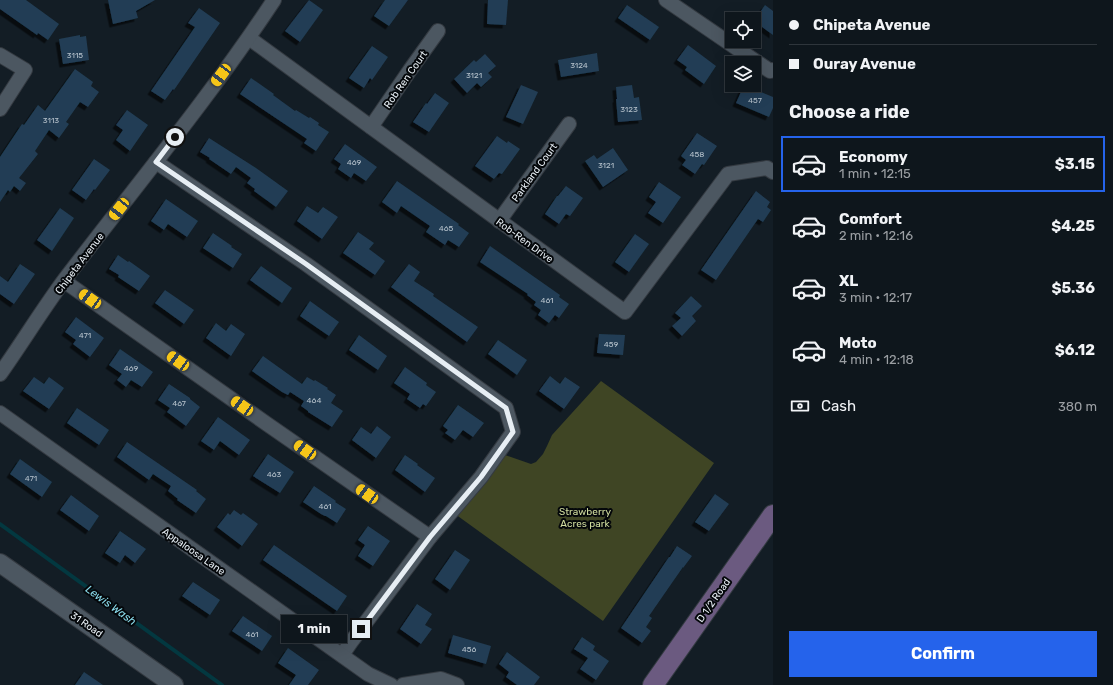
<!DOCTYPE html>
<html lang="en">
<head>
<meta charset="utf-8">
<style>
  body { margin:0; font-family:Rubik,sans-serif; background:#1c2329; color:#f1f3f6; height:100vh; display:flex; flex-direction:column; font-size:15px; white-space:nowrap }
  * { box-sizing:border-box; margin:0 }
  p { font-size:13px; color:#9b9fa3 }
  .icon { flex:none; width:22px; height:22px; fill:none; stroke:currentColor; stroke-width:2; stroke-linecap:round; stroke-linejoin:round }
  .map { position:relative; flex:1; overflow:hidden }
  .sheet { display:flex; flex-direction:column; background:#0e161c; width:340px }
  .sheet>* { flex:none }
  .guide { display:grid; align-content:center; height:88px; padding:0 16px; background:#0e161c }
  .buttons { position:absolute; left:725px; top:12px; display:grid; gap:8px }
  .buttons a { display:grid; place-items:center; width:36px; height:36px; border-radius:0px; background:#0e161c; box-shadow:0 4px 16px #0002,0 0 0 1px #2e353b; font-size:20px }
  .end { position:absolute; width:18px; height:18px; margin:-9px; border:5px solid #e7eef4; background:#111; box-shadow:0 0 0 2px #111 }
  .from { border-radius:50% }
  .bubble { position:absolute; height:28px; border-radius:0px; background:#0e161c; box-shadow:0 4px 16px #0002,0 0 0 1px #2e353b; font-size:13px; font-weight:700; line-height:28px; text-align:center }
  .car { position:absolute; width:12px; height:24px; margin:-12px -6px; border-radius:5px; box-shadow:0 0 3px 1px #0007; background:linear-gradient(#f5c518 24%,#345 0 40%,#f5c518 0 76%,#345 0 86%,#f5c518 0) }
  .guide b { display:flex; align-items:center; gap:14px; height:38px; font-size:15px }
  .guide b+b { border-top:1px solid #2e353b }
  .guide i { width:10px; height:10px; background:#f1f3f6 }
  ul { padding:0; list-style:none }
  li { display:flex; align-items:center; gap:12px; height:56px; margin:0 8px 6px; padding:0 8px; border:2px solid transparent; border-radius:0px }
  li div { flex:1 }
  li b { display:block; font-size:15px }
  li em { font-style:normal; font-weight:700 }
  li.current { border-color:#2563eb }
  li>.icon { width:36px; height:36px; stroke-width:1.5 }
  h2 { padding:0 16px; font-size:18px; line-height:48px }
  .pay { display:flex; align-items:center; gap:10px; height:44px; padding:0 16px; font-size:15px }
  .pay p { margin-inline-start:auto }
  .action { display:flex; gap:8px; margin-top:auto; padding:8px 16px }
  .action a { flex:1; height:46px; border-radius:0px; background:#2563eb; color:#fff; font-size:16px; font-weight:700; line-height:46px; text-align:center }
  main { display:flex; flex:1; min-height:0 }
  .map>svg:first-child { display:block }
  .green { fill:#3f4524 }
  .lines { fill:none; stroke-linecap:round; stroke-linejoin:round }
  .stream { stroke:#033840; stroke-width:4 }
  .building { fill:#213d54; filter:url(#shadow) }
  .minor-casing { stroke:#343a41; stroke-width:16 }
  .tertiary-casing { stroke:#343a41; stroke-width:20 }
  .secondary-casing { stroke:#343a41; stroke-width:22 }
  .minor { stroke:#4c5761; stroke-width:14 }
  .tertiary { stroke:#4c5761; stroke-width:18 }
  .secondary { stroke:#6b5a80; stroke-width:20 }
  .route { stroke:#e7eef4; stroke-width:5 }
  .labels { text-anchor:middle; stroke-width:4; stroke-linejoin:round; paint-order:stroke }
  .number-label { font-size:8px; fill:#b6c2cc }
  .street-label { font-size:10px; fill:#e7eef4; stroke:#04070a }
  .park-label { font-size:10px; fill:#d1dd9f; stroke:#04070a }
  .water-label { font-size:11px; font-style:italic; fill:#8cdeee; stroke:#04070a }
</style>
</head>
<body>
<main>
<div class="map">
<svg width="773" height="685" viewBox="0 0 773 685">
  <defs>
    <filter id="shadow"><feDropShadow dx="-3.5" dy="3.5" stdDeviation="0" flood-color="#0009"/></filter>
  </defs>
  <rect width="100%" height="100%" fill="#131d25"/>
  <polygon class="green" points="601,381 714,463 603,621 455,514 505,455 531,464 536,462 543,454 547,446 552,435"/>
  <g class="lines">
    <polyline class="stream" points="0,524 222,685"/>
  </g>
  <g class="building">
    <polygon points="0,0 26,0 59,24 48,40 38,33 37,35 0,9"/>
    <polygon points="108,0 155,0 136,11 138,18 113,24"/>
    <polygon points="309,0 323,10 300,42 285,31"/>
    <polygon points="385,0 408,0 389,26 374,16"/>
    <polygon points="488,0 508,0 506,25 487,24"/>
    <polygon points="627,5 659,27 650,40 618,18"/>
    <polygon points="765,5 773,11 773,35 754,21"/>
    <polygon points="199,8 220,23 174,90 173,89 165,100 151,91 195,27 188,23"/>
    <polygon points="80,35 80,37 86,36 89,60 63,64 59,39"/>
    <polygon points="688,45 716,66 704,84 685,70 687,67 677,60"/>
    <polygon points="372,46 388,57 372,80 370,78 364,88 349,78"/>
    <polygon points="597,53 599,71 561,77 558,60"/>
    <polygon points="485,54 496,66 488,73 492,77 481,87 477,83 467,93 454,79 474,60 476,62"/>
    <polygon points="75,69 93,82 91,86 99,92 88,107 80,102 66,122 69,124 59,138 49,130 35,151 38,154 19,178 26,183 20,191 14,186 10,192 8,190 0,202 0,157 22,124 24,125 38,105 45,111"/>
    <polygon points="251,78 274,94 273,95 295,111 296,110 309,118 310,117 319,123 318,125 329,132 316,151 304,143 307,139 240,94"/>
    <polygon points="521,85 538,92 523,124 506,117"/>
    <polygon points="632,85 634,98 639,97 642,120 618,122 616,99 617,99 616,87"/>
    <polygon points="744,85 773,97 773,108 769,117 736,103"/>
    <polygon points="435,93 449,103 429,132 413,122 426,103 427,104"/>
    <polygon points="127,110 148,125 130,151 116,140 123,130 116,125"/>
    <polygon points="697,133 717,146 704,165 702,164 695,174 682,165 686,160 681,156"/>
    <polygon points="497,136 507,143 508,141 520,149 502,174 499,173 494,179 475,166"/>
    <polygon points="209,138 256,168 288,191 276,207 254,191 255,189 247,183 251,178 236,167 231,174 209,159 210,158 200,152"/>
    <polygon points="345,144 377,167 366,181 354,173 351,178 338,169 341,164 334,159"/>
    <polygon points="613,148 628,170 603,187 585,161 594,155 597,159"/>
    <polygon points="94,159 110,170 95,190 94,189 86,200 72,190"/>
    <polygon points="397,181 459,224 458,225 469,233 459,247 448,240 445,245 426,232 430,226 401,206 397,213 382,202"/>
    <polygon points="659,182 681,197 663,223 648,213 656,202 649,197"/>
    <polygon points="566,186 583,198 570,216 566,214 559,224 545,214 557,196 558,196"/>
    <polygon points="756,191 770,202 767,207 771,210 763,222 758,219 716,280 701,270"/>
    <polygon points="166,199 198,221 187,237 168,224 164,230 151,221"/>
    <polygon points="307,206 318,213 323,207 338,217 322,239 297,221"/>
    <polygon points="60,208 74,218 52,251 37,240"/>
    <polygon points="358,232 374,243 369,249 385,261 375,275 343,253"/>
    <polygon points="213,233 232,246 231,247 242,254 233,268 203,248"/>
    <polygon points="635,234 649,244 629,272 615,262"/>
    <polygon points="490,246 560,295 559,297 569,304 559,318 555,315 549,323 538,315 541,310 534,305 536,302 527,295 528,294 480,262"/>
    <polygon points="118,255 128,262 129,261 150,276 139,291 118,277 119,275 109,269"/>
    <polygon points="20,264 35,274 14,304 0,294 0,276 8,282"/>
    <polygon points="409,264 420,272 414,281 434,294 433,296 478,327 467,342 391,287"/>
    <polygon points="261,266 292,288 282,303 250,280"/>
    <polygon points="165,290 194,310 184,324 155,303"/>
    <polygon points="691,296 702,306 692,316 696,321 682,336 672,326 681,318 675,313"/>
    <polygon points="310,301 339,322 329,336 300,316"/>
    <polygon points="76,317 104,338 90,357 73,344 76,340 65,332"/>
    <polygon points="216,323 226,331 231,324 245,334 231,356 206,338"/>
    <polygon points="599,334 625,335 623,355 597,353"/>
    <polygon points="359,335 387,356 378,370 349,350"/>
    <polygon points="498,340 527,360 517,375 488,354"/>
    <polygon points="120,349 153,372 142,387 131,380 126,387 117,380 122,374 109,365"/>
    <polygon points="263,356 302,384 307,377 314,381 315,380 328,388 327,389 336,395 331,403 343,411 332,427 308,412 308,411 301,406 304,401 290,392 288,395 282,392 252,371"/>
    <polygon points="405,367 427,383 426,385 436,392 426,406 423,404 420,408 407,399 410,394 394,383"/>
    <polygon points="550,376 560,384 565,377 580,387 564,409 539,391"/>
    <polygon points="34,377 44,384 49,377 64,388 49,409 23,391"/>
    <polygon points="169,384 190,398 190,399 200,407 186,426 167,412 170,408 158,400"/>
    <polygon points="458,405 484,423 473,437 463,430 455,440 445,433 448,430 443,426"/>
    <polygon points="77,408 109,430 99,445 67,423"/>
    <polygon points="218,417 250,440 239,455 220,441 214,450 201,441"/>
    <polygon points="377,426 391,437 376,458 352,440 361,427 371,434"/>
    <polygon points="127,442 197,490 196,491 206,499 196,513 177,500 178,499 168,491 171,486 153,474 149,480 117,457"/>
    <polygon points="268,454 294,472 280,493 253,476"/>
    <polygon points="405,455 418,464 417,465 435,478 425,492 395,470"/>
    <polygon points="20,459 52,482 42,497 10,474"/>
    <polygon points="314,486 336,501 335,502 346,509 337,523 326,516 325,516 321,514 303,502"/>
    <polygon points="715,494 729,504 709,531 695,522"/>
    <polygon points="71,495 99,516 89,531 60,510"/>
    <polygon points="234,510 241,515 243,513 258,524 242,546 217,527 228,513 230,515"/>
    <polygon points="368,526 390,541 373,566 358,556 365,545 358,540"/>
    <polygon points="120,531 146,549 135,563 125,555 120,563 105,553"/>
    <polygon points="274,545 347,596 337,611 263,560"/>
    <polygon points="677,546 692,556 683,568 683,567 649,616 652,618 646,627 651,631 642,643 621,628 669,557 670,557"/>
    <polygon points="455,550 470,560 450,590 435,579"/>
    <polygon points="193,582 220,600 210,615 182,596"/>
    <polygon points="417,604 432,614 425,625 432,629 421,644 400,629"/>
    <polygon points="243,616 272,636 262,651 232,631"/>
    <polygon points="453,635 491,646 486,664 448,653"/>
    <polygon points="582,637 595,646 593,650 609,661 596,680 580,669 588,658 574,649"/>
    <polygon points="288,648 319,670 308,685 289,685 296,675 278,663"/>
    <polygon points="507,652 540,677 534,685 517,685 506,677 509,672 499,664"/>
    <polygon points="84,672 103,685 75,685"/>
  </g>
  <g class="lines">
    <g class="minor-casing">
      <g id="minor">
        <polyline points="666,0 770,71 773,70"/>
        <polyline points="249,38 371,127 625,312 728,174 767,168 773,172"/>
        <polyline points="0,55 25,70 0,109"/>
        <polyline points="371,127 410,70 438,31"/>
        <polyline points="156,162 306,264 506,408 513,432 481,477 430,537 351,642 342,655"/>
        <polyline points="499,221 569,124"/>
        <polyline points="64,281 267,424 430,537"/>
        <path d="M0 374C22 343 42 310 65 279 135 187 210 97 274 0"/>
        <polyline points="0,413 368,674 391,685"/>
        <polyline points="403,685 441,679 457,685"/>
      </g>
    </g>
    <g class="tertiary-casing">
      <polyline id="tertiary" points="0,563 174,685"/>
    </g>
    <g class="secondary-casing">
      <polyline id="secondary" points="653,685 773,515"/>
    </g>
    <use href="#minor" class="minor"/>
    <use href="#tertiary" class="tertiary"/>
    <use href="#secondary" class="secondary"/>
  </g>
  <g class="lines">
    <polyline class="route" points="175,137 156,162 306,264 506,408 513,432 481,477 430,537 361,629"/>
  </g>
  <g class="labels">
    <g class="number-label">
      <text x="75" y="58">3115</text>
      <text x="579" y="68">3124</text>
      <text x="474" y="78">3121</text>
      <text x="755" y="103">457</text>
      <text x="629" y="112">3123</text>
      <text x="51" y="123">3113</text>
      <text x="697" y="157">458</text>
      <text x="354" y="165">469</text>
      <text x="606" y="168">3121</text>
      <text x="446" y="231">465</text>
      <text x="547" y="303">461</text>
      <text x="85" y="338">471</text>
      <text x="611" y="347">459</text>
      <text x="131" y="371">469</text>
      <text x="314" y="403">464</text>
      <text x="179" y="406">467</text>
      <text x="274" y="477">463</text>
      <text x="31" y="481">471</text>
      <text x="325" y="509">461</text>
      <text x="252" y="637">461</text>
      <text x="469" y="652">456</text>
    </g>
    <g class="street-label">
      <text transform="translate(405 79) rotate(-55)" y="4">Rob Ren Court</text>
      <text transform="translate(534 172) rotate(-54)" y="4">Parkland Court</text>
      <text transform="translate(525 240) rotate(36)" y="4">Rob-Ren Drive</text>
      <text transform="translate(79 263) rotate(-53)" y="4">Chipeta Avenue</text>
      <text transform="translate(194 551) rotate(35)" y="4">Appaloosa Lane</text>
      <text transform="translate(713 600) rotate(-55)" y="4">D 1/2 Road</text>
      <text transform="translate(87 624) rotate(35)" y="4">31 Road</text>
    </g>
    <g class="park-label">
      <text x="585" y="515">Strawberry<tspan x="585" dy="12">Acres park</tspan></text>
    </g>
    <g class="water-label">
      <text transform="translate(111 605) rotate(36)" y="4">Lewis Wash</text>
    </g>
  </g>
</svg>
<div class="buttons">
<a><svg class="icon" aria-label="locate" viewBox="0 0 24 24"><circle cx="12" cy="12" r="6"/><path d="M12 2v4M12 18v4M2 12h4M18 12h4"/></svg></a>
<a><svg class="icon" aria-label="layers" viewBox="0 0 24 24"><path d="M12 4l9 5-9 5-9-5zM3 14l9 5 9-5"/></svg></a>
</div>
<i class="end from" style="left:175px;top:137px"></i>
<i class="end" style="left:361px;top:629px"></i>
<div class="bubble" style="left:281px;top:615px;width:66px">1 min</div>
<i class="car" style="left:221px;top:75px;rotate:217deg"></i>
<i class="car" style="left:119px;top:209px;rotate:218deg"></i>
<i class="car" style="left:90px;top:299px;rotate:305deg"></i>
<i class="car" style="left:178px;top:361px;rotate:305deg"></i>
<i class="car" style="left:242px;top:406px;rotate:305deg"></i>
<i class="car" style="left:305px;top:450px;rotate:305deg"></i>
<i class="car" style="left:367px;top:494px;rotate:305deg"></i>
</div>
<section class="sheet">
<div class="guide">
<b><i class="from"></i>Chipeta Avenue</b>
<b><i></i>Ouray Avenue</b>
</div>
<h2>Choose a ride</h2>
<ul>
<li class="current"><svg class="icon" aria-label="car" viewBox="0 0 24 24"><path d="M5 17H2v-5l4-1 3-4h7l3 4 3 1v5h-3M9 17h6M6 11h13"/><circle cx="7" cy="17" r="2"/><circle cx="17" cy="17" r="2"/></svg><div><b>Economy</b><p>1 min · 12:15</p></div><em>$3.15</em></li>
<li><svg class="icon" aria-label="car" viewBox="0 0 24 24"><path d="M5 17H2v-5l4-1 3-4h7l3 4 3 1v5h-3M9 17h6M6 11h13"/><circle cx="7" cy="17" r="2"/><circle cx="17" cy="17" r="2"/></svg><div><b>Comfort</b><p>2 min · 12:16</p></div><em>$4.25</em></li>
<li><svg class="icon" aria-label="car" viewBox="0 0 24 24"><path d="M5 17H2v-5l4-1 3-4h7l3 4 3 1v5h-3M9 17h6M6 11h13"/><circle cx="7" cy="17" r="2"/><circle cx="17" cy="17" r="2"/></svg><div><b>XL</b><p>3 min · 12:17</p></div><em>$5.36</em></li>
<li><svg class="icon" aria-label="car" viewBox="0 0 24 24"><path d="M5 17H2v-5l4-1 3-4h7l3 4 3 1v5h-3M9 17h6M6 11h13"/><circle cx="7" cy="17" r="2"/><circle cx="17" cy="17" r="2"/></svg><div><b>Moto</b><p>4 min · 12:18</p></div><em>$6.12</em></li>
</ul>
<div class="pay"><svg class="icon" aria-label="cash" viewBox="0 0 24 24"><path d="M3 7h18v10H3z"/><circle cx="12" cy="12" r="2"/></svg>Cash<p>380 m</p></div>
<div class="action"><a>Confirm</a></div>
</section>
</main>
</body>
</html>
